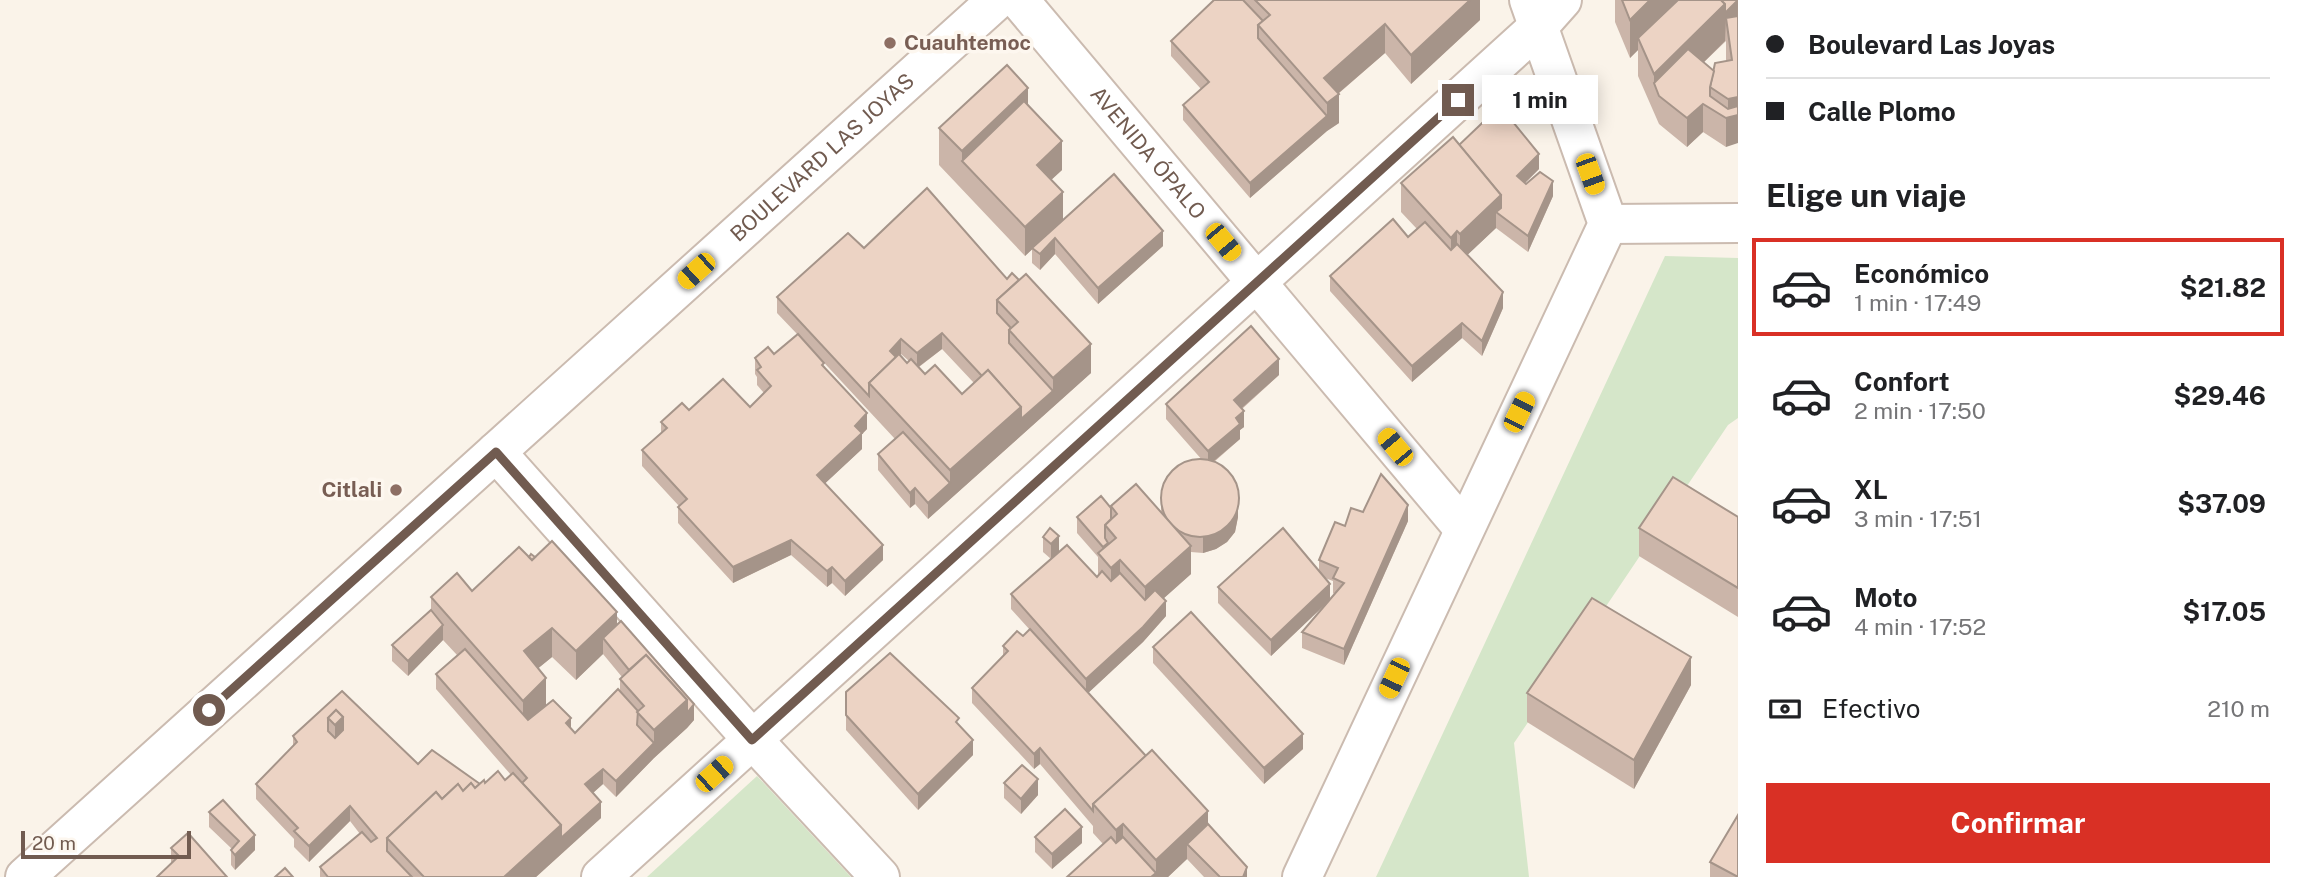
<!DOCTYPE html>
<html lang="es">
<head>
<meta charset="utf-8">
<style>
  body { margin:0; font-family:"Public Sans",sans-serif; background:#f2f2f2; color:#202124; height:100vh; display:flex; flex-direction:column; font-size:26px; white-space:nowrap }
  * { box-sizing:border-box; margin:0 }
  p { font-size:23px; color:#757577 }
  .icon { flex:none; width:38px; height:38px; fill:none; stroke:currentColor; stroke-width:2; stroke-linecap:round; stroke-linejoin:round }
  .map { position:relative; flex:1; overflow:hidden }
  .sheet { display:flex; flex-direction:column; background:#fff; width:560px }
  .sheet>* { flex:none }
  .banner { display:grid; align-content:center; height:154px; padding:0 28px; background:#fff }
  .scale { position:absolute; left:21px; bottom:18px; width:170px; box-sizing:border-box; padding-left:7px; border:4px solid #715b50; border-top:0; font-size:19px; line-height:24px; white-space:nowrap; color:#715b50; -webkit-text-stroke:5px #fdf7ef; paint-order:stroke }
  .end { position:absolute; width:32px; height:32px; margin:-16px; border:9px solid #715b50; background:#fff; box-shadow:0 0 0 4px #fff }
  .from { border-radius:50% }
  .bubble { position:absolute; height:49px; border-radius:0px; background:#fff; box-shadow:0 4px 18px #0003; font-size:23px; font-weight:700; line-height:49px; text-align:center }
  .car { position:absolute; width:21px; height:42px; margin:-21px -10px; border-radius:9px; box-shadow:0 0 5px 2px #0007; background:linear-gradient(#f5c518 24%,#345 0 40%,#f5c518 0 76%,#345 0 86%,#f5c518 0) }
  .banner b { display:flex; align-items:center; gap:24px; height:66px; font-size:26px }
  .banner b+b { border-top:2px solid #e0e0e0 }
  .banner i { width:18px; height:18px; background:#202124 }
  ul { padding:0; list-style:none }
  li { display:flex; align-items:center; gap:21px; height:98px; margin:0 14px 10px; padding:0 14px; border:4px solid transparent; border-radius:0px }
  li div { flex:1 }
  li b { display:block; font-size:26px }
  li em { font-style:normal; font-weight:700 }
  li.on { border-color:#d93025 }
  li>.icon { width:63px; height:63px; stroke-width:1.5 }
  h2 { padding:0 28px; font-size:32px; line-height:84px }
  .pay { display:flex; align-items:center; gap:18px; height:77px; padding:0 28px; font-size:26px }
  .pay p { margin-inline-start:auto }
  .cta { display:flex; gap:14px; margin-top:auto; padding:14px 28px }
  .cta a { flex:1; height:80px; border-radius:0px; background:#d93025; color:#fff; font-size:28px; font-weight:700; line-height:80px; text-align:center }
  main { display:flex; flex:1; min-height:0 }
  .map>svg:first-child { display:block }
  .green { fill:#d5e6c9 }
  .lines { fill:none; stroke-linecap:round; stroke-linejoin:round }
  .minor-casing { stroke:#cbbbb0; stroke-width:42 }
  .tertiary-casing { stroke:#cbbbb0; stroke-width:42 }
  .minor { stroke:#fff; stroke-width:38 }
  .tertiary { stroke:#fff; stroke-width:38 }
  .wall { fill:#cbb5a9; fill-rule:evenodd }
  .shaded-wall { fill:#a59489 }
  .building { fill:#ecd3c4; stroke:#a59489; stroke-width:2; fill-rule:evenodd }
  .route { stroke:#715b50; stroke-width:9 }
  .education-dot { fill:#8d6e63; stroke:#fdf7ef; stroke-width:2.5 }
  .labels { text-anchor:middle; stroke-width:7; stroke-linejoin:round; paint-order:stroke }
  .education-label { font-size:21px; font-weight:bold; fill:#785e54; stroke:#fdf7ef; text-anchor:start }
  .street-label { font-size:21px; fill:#715b50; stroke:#fdf7ef }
</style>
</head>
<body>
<main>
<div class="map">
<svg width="1738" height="877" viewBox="0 0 1738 877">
  <rect width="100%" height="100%" fill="#faf3e9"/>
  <g class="green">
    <polygon points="1665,256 1738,258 1738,418 1728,425 1514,743 1529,877 1376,877"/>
    <polygon points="757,776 851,877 647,877"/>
  </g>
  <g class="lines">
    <g class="minor-casing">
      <g id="minor">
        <path id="s1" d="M1019 0 1464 529"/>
        <polyline points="1608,224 1738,223"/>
        <polyline points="496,452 752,739 880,877"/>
        <polyline points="601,877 1538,27 1562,0"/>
      </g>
    </g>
    <g class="tertiary-casing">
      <g id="tertiary">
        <path id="s2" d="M25 877 997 0"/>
        <polyline points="1302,877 1608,224 1529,0"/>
      </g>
    </g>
    <use href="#minor" class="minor"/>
    <use href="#tertiary" class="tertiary"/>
  </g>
  <g class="wall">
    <polygon points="1214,0 1480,0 1480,20 1411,84 1385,53 1338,94 1339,123 1327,131 1250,198 1183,120 1183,105 1201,89 1171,56 1171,41"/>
    <path d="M1615 0H1738L1726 147 1703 132 1687 147 1659 124 1638 76V50L1630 58 1615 22ZM1726 41V61L1714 71 1704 62Z"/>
    <polygon points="939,128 1062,170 1051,180 1063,220 1163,246 1098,304 1055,254 1040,270 1032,263 1032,249 1025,256 939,165"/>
    <polygon points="1459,145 1539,169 1525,183 1553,196 1528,252 1496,228 1467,255 1503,308 1482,356 1462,338 1412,382 1330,291 1330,276 1408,237 1417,229 1401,212 1401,183"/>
    <path d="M927 188 1091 373 928 519 915 504 910 508 878 470V454L895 439 816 354 867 429 862 434V449L825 483 883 560 845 596 832 583 827 587 791 555 733 583 678 523V507L679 506 642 466V450L661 433V422L689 410 750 407 764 393 757 385V377L755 374V358L774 354 797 334 777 313V297L864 248ZM942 349 974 383 962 394 925 374 919 367ZM901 354 909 361 907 363 900 355Z"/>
    <polygon points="1279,375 1242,409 1244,427 1240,430 1240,439 1214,462 1238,517 1235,532 1227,542 1216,549 1203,553 1191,552 1191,574 1164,598 1166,616 1143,642 1088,693 1208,824 1247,877 1204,877 1187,859 1168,877 1067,877 1103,844 1093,833 1093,826 1040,764 1034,769 972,703 972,688 1003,656 1003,646 1023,636 1030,630 1011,609 1011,594 1051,559 1043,552 1043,537 1059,552 1097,577 1098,576 1098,557 1077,533 1077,517 1111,508 1111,506 1161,511 1161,497 1203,461 1166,419 1166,404"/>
    <polygon points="1738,517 1738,617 1639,556 1639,528"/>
    <path d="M1408 521 1344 665 1302 648V632L1327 602 1271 656 1218 603V587L1319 571V560L1345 526ZM1325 578 1333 581V593L1334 594 1330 599Z"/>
    <path d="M529 557H535L617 625 694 720 687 728 654 758 616 797 603 784 593 793 601 818 536 877H320V867L360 834 350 821 309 862 294 847V839L256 799V784L293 746V736L342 691 418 764 480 784 505 780 511 775 436 689V674L457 655 443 640 408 676 392 661V645L431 610V597L472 591ZM603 654 622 677 620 679V692L575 733 546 705 538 668 552 657 576 680Z"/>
    <polygon points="1153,647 1303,749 1264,784 1153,663"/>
    <polygon points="1691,685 1634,789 1527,722 1527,693"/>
    <polygon points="846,692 959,725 973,755 918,810 846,730"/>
    <polygon points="1004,783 1038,795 1021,814 1004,798"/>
    <polygon points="209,812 255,850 235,870 231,865 231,850 232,849 209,827"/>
    <polygon points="1035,837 1082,843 1052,869 1035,852"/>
    <polygon points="171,848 227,877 171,864"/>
    <polygon points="1710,862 1738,877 1710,877"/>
  </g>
  <g class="shaded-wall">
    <polygon points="1470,0 1480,0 1480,20 1411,84 1411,55"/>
    <polygon points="1650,0 1687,0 1638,38 1638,50 1630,58 1630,20"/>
    <polygon points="1738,0 1738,28 1726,18 1725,41 1725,13"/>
    <polygon points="1725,4 1725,41 1665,101 1654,83 1654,74"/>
    <polygon points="1385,24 1385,53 1334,97 1339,94 1339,123 1327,131 1250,198 1250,183 1327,116 1327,103 1324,78"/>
    <polygon points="1028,88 1028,125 962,161 962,151"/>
    <polygon points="1738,97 1738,143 1726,147 1726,118 1728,117 1728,99"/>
    <polygon points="1703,104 1703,132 1687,147 1687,118"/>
    <polygon points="1062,141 1062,170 1037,193 1037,165"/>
    <polygon points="1539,154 1539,169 1517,191 1517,176"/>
    <polygon points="1553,181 1553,196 1528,252 1528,236"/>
    <polygon points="1063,192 1063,221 1025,256 1025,227"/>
    <polygon points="1501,195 1501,216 1496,212 1496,228 1460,262 1460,234"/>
    <polygon points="1163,231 1163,246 1098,304 1098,288"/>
    <polygon points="1457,231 1457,260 1451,266 1451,238"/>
    <polygon points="1055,238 1055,254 1040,270 1040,254"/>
    <polygon points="1503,292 1503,308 1482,356 1482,341"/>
    <polygon points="1462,323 1462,338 1412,382 1412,366"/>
    <polygon points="942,333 942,349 917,368 917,353"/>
    <polygon points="901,339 901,354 890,367 890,351"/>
    <polygon points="1091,344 1091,373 928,519 928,503 950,483 950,470 1021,407 1053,391 1053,378"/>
    <polygon points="1279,359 1279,375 1234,415 1234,400"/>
    <polygon points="1244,411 1244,427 1240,430 1240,439 1208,466 1208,451 1236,418"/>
    <polygon points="867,413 867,429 862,434 862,449 817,491 817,475 855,426"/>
    <polygon points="915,488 915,504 910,508 910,493"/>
    <polygon points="1238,502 1238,517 1235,532 1227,542 1216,549 1203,553 1203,537"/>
    <polygon points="1408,505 1408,521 1344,665 1344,649"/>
    <polygon points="1059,536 1059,552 1051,560 1051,544"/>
    <polygon points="791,540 791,555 733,583 733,567"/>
    <polygon points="883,545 883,560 845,596 845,581"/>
    <polygon points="1191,546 1191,574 1145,615 1145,587"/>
    <polygon points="1120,560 1120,588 1111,597 1111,568"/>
    <polygon points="832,567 832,583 827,587 827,571"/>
    <polygon points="1330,584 1330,600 1271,656 1271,640"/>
    <polygon points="1166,601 1166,616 1143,642 1086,695 1086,679"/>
    <polygon points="617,612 617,640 603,638 603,654 576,680 576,651"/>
    <polygon points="443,625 443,640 408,676 408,661"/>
    <polygon points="552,628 552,657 524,680 524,651"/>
    <polygon points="1691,657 1691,685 1634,789 1634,760"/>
    <polygon points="546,678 546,707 523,730 523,701"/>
    <polygon points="687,700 694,704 694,720 687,728 654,758 616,797 616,781 654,743 654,730"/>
    <polygon points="343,717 343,745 335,754 335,725"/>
    <polygon points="571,718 571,734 566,723"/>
    <polygon points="1303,734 1303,749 1264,784 1264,768"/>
    <polygon points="973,740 973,755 918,810 918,794"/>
    <polygon points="1040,748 1040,764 1034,769 1034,754"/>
    <polygon points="603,769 603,784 585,800 585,784"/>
    <polygon points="1038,779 1038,795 1021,814 1021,799"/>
    <polygon points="601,802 601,818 536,877 504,877 561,825"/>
    <polygon points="350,806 350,821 309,862 309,846"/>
    <polygon points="1208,811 1208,840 1187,844 1187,859 1168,877 1151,877 1156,873 1156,860"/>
    <polygon points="1123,824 1123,852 1116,858 1116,830"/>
    <polygon points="1082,827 1082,843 1052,869 1052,854"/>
    <polygon points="255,835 255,850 235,870 235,855"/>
    <polygon points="1247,867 1247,877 1243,877"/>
  </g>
  <g class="building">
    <polygon points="1214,0 1243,0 1263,21 1258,25 1258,38 1327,116 1250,183 1183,105 1209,82 1171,41"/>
    <polygon points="1255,0 1470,0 1411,55 1385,24 1324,78 1339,94 1327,103 1258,25 1270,15"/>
    <polygon points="1622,0 1650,0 1630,20"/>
    <polygon points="1678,0 1721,0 1725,4 1654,74 1638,38"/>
    <polygon points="1721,0 1738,0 1725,13 1725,4"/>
    <polygon points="1738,16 1738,97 1728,99 1710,87 1715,63 1732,60 1726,18"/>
    <polygon points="1688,49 1714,71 1710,87 1710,96 1728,109 1738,106 1738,115 1726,118 1703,104 1687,118 1659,96 1654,83"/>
    <polygon points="1007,65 1028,88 962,151 939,128"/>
    <polygon points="1024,101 1062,141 1037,165 1063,192 1025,227 962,161"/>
    <polygon points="1500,106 1539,154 1517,176 1526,184 1540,172 1553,181 1528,236 1496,212 1501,208 1501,195 1459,145"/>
    <polygon points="1453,137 1501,195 1460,234 1457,231 1451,238 1401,183"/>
    <polygon points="1114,174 1163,231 1098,288 1055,238 1040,254 1032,248"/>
    <polygon points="927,188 1007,279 1012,273 1019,280 997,300 997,313 1011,328 1009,330 1009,343 1053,391 1021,419 1021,407 988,370 982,376 942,333 917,353 901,339 890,351 896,357 869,383 869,396 777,297 848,233 864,248"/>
    <polygon points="1393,219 1408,237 1425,222 1451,250 1457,244 1503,292 1482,341 1462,323 1412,366 1330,276"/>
    <polygon points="1026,274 1091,344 1053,378 1009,330 1018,322 997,300"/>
    <polygon points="1251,326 1279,359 1234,400 1244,411 1236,418 1240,424 1208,451 1166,404"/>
    <polygon points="798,334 824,363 822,365 867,413 855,426 862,433 817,475 883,545 845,581 832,567 827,571 791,540 733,567 678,507 687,499 642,450 667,428 661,422 682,403 689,410 723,379 750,407 771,386 757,370 761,367 755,358 768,347 774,354"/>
    <polygon points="899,354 907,363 911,359 925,374 935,365 962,394 988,370 1021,407 950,470 869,383"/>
    <polygon points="903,432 950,483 928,503 915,488 910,493 878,454"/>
    <circle cx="1200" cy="498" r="39"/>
    <polygon points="1381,474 1408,505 1344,649 1302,632 1344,583 1333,578 1338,568 1319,560 1335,522 1345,526 1351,508 1363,512"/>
    <polygon points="1673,477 1738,517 1738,588 1639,528"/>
    <polygon points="1136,484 1191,546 1145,587 1120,560 1111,568 1098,553 1116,538 1105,525 1117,514 1111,506"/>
    <polygon points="1101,496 1111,508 1111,519 1105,525 1105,538 1108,543 1103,547 1077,517"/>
    <polygon points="1050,528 1059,536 1051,544 1043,537"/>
    <polygon points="1283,528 1330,584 1271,640 1218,587"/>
    <polygon points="552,541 617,612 576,651 552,628 524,651 546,678 523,701 431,597 457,573 472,591 519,547 532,560"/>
    <polygon points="1067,545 1097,577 1102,571 1111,581 1120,573 1145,600 1155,590 1166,601 1143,627 1086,679 1011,594"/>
    <polygon points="531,554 535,557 532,560 529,557"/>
    <polygon points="1592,598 1691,657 1634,760 1527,693"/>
    <polygon points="431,610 443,625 408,661 392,645"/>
    <polygon points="1191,612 1303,734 1264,768 1153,647"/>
    <polygon points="621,621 694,704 687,713 687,700 646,655 629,670 603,638"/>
    <polygon points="1030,629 1146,756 1093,804 1093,811 1040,748 1034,754 972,688 1008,651 1003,646 1017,631 1023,636"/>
    <polygon points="465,649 528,720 553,700 571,718 566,723 575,733 618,689 638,711 637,725 654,743 616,781 603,769 585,784 601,802 561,838 561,825 522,783 527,778 436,674"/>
    <polygon points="890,653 959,718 956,722 973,740 918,794 846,715 846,692"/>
    <polygon points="646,655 687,700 654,730 637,712 644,706 620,679"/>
    <path d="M342 691 418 764 432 750 480 784 475 788 471 783 463 791 458 784 442 799 436 792 387 838V851L412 877H328L320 867 362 832 371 842 377 838 350 806 309 846 294 831 298 828 256 784 297 742 293 736ZM336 710 343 717V730L335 738 328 731V718Z"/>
    <polygon points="336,710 343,717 335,725 328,718"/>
    <polygon points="1152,750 1208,811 1156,860 1123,824 1116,830 1093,804"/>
    <polygon points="1022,765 1038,779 1021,799 1004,783"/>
    <polygon points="498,771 505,780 513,773 561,825 504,877 424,877 387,838 436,792 442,799 458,784 463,791 471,783 475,788 484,780 485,783"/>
    <polygon points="223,800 255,835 235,855 231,850 239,841 209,812"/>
    <polygon points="1065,809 1082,827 1052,854 1035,837"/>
    <polygon points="1738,815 1738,877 1710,862"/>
    <polygon points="1208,824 1247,867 1243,877 1220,877 1187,844"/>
    <polygon points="188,833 227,877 157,877 179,856 171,848"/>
    <polygon points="1111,837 1116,843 1123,837 1156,873 1151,877 1067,877"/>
    <polygon points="285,868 293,877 275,877"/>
  </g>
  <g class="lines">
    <polyline class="route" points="209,710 496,452 752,740 1458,100"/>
  </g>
  <g class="education-dot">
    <circle cx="890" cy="43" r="7"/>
    <circle cx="396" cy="490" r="7"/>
  </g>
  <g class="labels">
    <g class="education-label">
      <text x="904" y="50">Cuauhtemoc</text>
      <text x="382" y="497" text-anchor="end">Citlali</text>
    </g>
    <g class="street-label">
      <text dy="7" stroke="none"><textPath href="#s1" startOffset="200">AVENIDA ÓPALO</textPath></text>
      <text dy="7" stroke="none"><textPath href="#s2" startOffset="1074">BOULEVARD LAS JOYAS</textPath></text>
    </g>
  </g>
</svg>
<div class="scale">20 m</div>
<i class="end from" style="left:209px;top:710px"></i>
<i class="end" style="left:1458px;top:100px"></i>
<div class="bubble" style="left:1482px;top:75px;width:116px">1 min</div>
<i class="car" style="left:1590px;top:174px;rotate:160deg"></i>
<i class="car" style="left:1223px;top:242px;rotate:140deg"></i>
<i class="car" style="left:696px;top:271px;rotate:228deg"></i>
<i class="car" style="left:1519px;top:412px;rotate:26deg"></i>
<i class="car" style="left:1395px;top:447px;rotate:320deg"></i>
<i class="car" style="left:1394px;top:678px;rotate:205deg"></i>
<i class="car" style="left:714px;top:774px;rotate:48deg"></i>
</div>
<section class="sheet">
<div class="banner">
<b><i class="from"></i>Boulevard Las Joyas</b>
<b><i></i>Calle Plomo</b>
</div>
<h2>Elige un viaje</h2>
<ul>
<li class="on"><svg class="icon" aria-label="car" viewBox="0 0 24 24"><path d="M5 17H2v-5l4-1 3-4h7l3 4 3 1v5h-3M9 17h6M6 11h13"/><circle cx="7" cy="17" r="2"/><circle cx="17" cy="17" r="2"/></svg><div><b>Económico</b><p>1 min · 17:49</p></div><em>$21.82</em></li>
<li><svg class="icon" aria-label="car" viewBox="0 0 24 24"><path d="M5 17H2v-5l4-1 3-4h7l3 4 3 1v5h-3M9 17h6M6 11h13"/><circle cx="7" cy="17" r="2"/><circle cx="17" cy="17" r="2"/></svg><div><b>Confort</b><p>2 min · 17:50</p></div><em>$29.46</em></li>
<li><svg class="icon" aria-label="car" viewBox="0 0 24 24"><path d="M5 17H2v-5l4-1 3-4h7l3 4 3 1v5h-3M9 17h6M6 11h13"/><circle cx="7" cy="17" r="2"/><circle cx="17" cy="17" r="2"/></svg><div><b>XL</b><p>3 min · 17:51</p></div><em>$37.09</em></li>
<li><svg class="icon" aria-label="car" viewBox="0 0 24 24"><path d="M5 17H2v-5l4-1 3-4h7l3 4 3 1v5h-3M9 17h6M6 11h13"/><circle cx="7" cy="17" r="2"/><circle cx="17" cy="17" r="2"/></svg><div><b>Moto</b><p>4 min · 17:52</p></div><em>$17.05</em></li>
</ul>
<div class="pay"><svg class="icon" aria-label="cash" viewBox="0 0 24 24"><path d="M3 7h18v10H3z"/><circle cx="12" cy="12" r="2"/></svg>Efectivo<p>210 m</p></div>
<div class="cta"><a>Confirmar</a></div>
</section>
</main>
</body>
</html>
